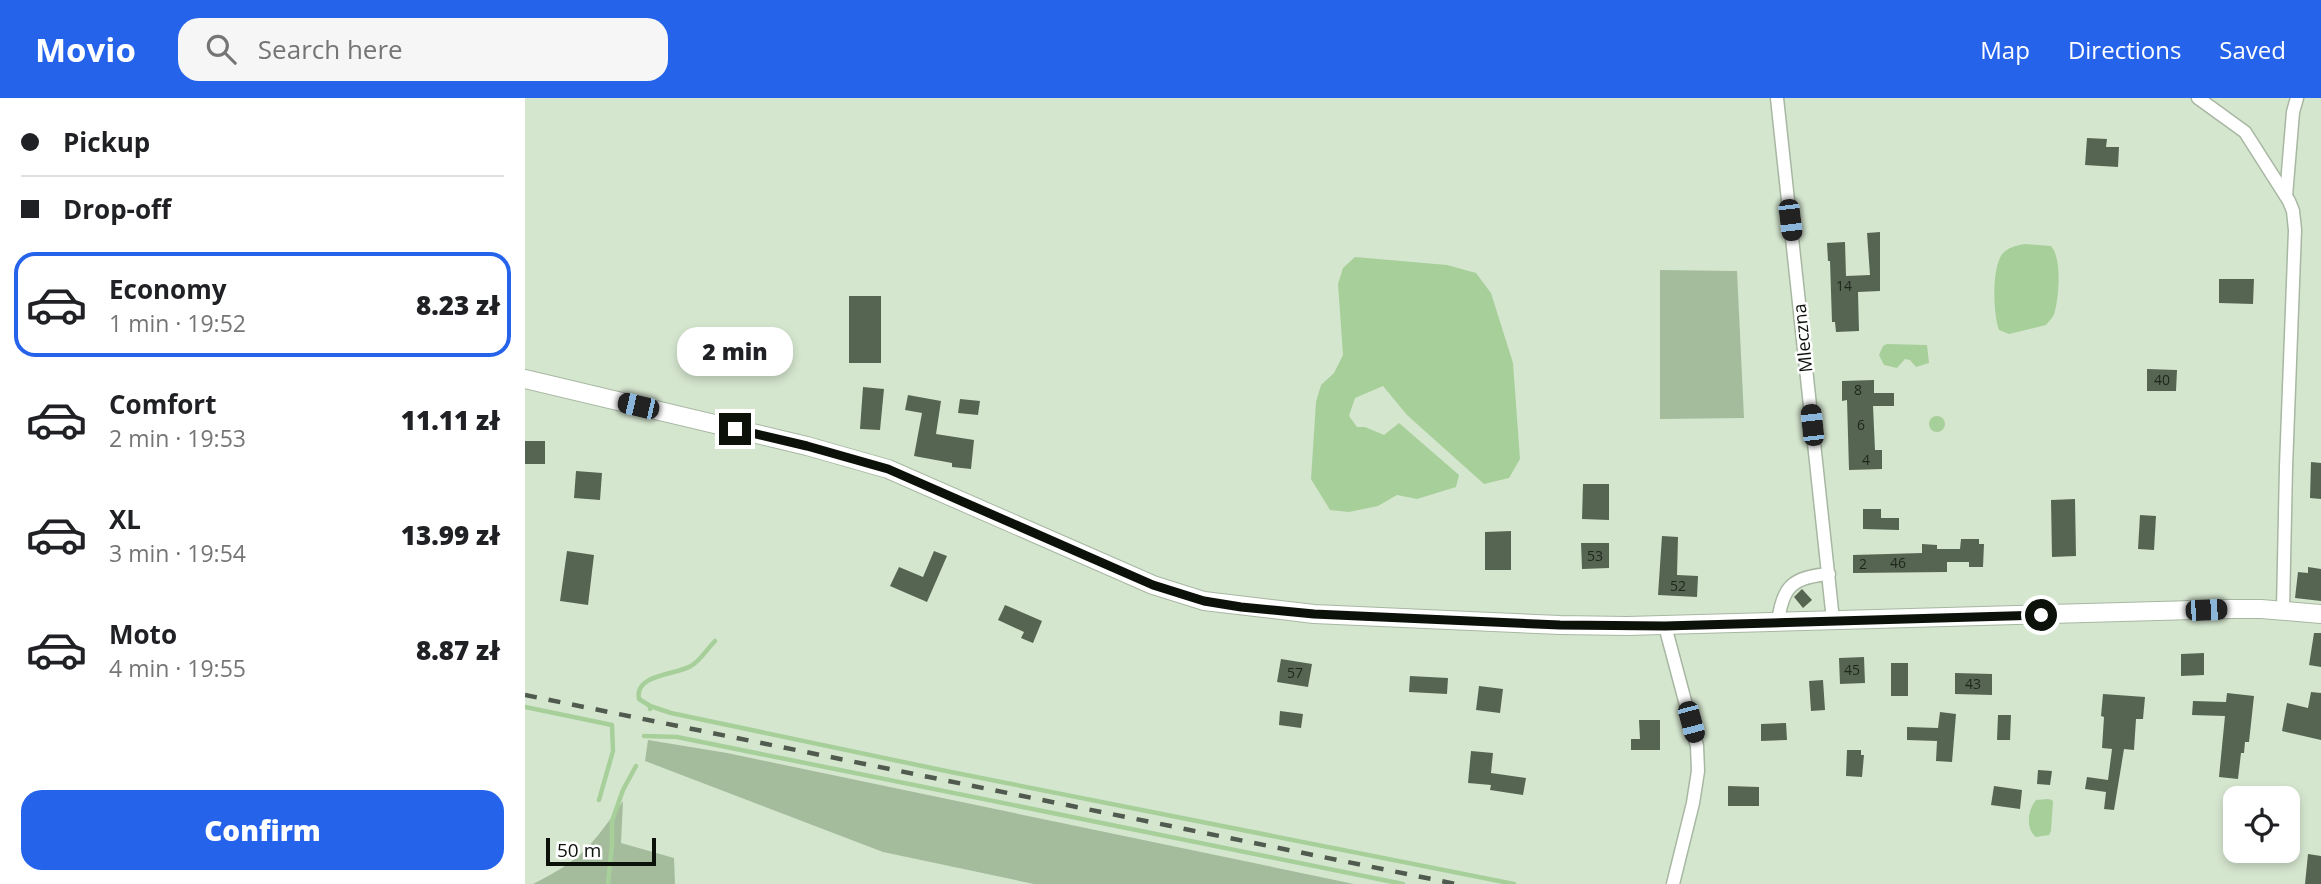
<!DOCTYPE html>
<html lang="en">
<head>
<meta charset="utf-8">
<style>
  body { margin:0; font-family:"Open Sans",sans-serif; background:#f6f6f6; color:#202124; height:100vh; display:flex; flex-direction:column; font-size:26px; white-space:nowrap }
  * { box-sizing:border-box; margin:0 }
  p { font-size:23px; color:#757577 }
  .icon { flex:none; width:38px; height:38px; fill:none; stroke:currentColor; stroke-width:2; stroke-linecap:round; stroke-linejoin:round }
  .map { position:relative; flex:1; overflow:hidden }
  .drawer { display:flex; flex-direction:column; background:#fff; width:525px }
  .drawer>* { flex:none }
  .hud { display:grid; align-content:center; height:154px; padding:0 21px; background:#fff }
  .buttons { position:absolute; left:1698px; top:688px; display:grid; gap:14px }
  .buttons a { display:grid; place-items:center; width:77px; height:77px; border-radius:14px; background:#fff; box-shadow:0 4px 10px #0003; font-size:35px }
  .scale { position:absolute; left:21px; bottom:18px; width:110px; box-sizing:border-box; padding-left:7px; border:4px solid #0c110a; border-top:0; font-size:19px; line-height:24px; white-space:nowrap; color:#0c110a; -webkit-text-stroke:5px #fff; paint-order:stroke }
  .end { position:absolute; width:32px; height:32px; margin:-16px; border:9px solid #0c110a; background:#fff; box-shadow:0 0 0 4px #fff }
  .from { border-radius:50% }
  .bubble { position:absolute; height:49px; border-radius:21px; background:#fff; box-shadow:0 4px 10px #0003; font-size:23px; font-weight:800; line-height:49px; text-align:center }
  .car { position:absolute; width:21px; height:42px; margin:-21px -10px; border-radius:9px; box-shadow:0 0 5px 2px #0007; background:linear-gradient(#222 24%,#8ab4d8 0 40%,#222 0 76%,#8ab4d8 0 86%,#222 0) }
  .hud b { display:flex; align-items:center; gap:24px; height:66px; font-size:26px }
  .hud b+b { border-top:2px solid #e0e0e0 }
  .hud i { width:18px; height:18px; background:#202124 }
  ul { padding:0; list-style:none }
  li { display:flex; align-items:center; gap:21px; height:105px; margin:0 14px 10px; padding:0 7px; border:4px solid transparent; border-radius:21px }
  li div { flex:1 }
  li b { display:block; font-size:26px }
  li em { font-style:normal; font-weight:800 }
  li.current { border-color:#2563eb }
  li>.icon { width:63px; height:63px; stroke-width:1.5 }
  .action { display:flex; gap:14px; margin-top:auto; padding:14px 21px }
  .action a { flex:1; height:80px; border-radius:21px; background:#2563eb; color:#fff; font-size:28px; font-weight:800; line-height:80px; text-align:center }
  header { display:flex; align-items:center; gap:42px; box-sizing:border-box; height:98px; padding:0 35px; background:#2563eb; color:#fff }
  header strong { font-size:33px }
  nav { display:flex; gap:38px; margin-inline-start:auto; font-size:24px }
  .search { width:490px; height:63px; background:#f6f6f6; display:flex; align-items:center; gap:18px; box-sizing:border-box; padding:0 24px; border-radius:21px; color:#757577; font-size:26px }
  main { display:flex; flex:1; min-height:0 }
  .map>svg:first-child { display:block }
  .green { fill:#a4bc9c }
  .water { fill:#a7cf9a }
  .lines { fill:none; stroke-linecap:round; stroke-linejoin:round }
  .stream { stroke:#a7cf9a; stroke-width:4.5 }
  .building { fill:#566552 }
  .minor-casing { stroke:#a7b7a2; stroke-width:15 }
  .secondary-casing { stroke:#a7b7a2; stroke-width:20 }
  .minor { stroke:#fff; stroke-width:12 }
  .secondary { stroke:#fff; stroke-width:18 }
  .rail { stroke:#515a4e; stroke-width:4.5; stroke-dasharray:12 12; stroke-linecap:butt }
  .route { stroke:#0c110a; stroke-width:9 }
  .labels { text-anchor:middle; stroke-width:5; stroke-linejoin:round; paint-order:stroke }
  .number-label { font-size:14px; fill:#1e261c }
  .street-label { font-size:18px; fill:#0c110a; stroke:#fff }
</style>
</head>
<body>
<header>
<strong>Movio</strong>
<div class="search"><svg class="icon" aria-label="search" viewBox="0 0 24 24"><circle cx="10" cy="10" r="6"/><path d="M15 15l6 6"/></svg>Search here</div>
<nav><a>Map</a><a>Directions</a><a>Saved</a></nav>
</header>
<main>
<section class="drawer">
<div class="hud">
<b><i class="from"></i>Pickup</b>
<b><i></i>Drop-off</b>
</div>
<ul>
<li class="current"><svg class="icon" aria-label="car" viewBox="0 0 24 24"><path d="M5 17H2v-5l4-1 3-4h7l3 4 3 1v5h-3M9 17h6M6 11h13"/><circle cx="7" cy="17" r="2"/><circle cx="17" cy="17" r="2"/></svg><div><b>Economy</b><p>1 min · 19:52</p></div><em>8.23 zł</em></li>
<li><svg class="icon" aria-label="car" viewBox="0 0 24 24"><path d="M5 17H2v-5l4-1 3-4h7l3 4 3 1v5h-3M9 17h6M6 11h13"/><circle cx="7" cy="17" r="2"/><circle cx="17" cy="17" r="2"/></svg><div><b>Comfort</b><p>2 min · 19:53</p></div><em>11.11 zł</em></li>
<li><svg class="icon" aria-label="car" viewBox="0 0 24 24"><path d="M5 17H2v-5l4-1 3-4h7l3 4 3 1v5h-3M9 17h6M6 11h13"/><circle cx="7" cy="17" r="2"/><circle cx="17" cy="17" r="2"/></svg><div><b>XL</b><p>3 min · 19:54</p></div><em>13.99 zł</em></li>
<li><svg class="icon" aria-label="car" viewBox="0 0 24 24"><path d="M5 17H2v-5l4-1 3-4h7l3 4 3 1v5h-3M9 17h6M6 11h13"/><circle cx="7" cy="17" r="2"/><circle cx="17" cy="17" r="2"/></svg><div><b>Moto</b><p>4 min · 19:55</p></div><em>8.87 zł</em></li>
</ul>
<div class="action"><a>Confirm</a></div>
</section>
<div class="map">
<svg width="1796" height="786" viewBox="0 0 1796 786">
  <rect width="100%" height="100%" fill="#d5e6cf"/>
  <g class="green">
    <polygon points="1135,172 1212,173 1219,320 1135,321"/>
    <polygon points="123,642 202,655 829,786 509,786 358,754 120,663"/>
    <path d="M98 703 96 745 149 760 150 786H8C57 762 68 746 98 703Z"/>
  </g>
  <g class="water">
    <path d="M1500 146 1526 148C1537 160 1534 197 1530 213 1529 219 1524 223 1521 227L1484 236 1474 232C1468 217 1466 166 1479 154 1485 149 1493 147 1500 146Z"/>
    <polygon points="830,159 922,167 951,175 966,195 988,265 995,361 984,380 959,386 882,317 858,288 830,300 824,318 832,329 840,329 859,337 874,325 934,377 931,389 892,401 872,397 853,408 824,414 805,412 786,381 791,304 796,287 809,275 818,257 813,186 818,170"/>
    <polygon points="1362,246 1402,247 1404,265 1391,269 1385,262 1380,261 1372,270 1359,267 1354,257 1358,248"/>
    <circle cx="1412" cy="326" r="8"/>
    <path d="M1523 701 1527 702 1528 704 1526 733 1524 737 1511 739C1500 731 1503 711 1511 702Z"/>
  </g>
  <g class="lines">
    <g class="stream">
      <polyline points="125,608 146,615 421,673 989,786"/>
      <polyline points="0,609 87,627 88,653 74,702"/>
      <path d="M125 611V608L114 601C109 576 151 577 166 568 175 563 183 550 190 543"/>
      <polyline points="119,638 152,639 878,786"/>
      <polyline points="83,786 87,747 87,723 98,692 111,668"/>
    </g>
  </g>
  <g class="building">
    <polygon points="1562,40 1582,41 1581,49 1594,49 1593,69 1560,67"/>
    <polygon points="1355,134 1355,193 1333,194 1334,233 1311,234 1310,224 1307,224 1305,163 1303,163 1302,145 1320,144 1321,178 1345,177 1342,135"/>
    <polygon points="1694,181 1729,181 1728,206 1694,205"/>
    <rect x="324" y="198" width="32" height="67"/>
    <polygon points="1622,271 1652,272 1651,293 1622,293"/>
    <polygon points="1349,282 1349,295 1369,295 1369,308 1348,308 1350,352 1357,352 1357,371 1324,372 1322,302 1317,303 1317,283"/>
    <polygon points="338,289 359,291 355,332 335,331"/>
    <polygon points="383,297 416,303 411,336 449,342 446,371 427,369 427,365 389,358 397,315 380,312"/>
    <polygon points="435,301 455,303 453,317 433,315"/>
    <rect x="0" y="343" width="20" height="23"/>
    <polygon points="1786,364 1796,365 1796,401 1785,400"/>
    <polygon points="51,373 77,375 75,402 49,400"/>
    <polygon points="1058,386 1084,386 1084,422 1057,421"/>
    <polygon points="1550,401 1551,458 1527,459 1526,402"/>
    <polygon points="1338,411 1356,411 1356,420 1374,420 1374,432 1338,431"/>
    <polygon points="1615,417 1631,418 1629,452 1613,451"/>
    <polygon points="986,433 986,472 960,472 960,434"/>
    <polygon points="1137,438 1153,439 1152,477 1173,478 1172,499 1133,497"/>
    <polygon points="1436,441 1454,441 1454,446 1459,446 1458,469 1444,469 1444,464 1422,464 1422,474 1328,475 1328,457 1397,455 1397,446 1412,447 1412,451 1435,451"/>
    <polygon points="1056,445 1084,445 1084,470 1057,471"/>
    <polygon points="42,453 69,457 63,507 35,503"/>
    <polygon points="409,453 422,458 402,504 365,488 374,469 398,479"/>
    <polygon points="1783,469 1796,471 1796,503 1770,500 1773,474 1783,475"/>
    <polygon points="1277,491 1287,502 1278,510 1269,499"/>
    <polygon points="480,507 517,523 508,545 496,540 499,534 473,522"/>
    <polygon points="1789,535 1796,535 1796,569 1784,567"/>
    <polygon points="1679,555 1679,577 1656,578 1656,556"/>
    <polygon points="1339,559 1340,585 1315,586 1314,560"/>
    <polygon points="756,561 787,566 783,589 752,584"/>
    <rect x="1366" y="565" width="17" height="33"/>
    <polygon points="1430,575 1467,576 1467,597 1430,596"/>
    <polygon points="885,578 923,580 922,596 884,594"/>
    <polygon points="1298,582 1300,612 1286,613 1284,583"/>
    <polygon points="954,588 978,591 975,615 951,612"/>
    <polygon points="1786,594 1796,595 1796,642 1757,633 1762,605 1783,610"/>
    <polygon points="1702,595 1729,598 1724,644 1720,644 1719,655 1716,655 1713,681 1694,679 1700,618 1667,617 1668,603 1701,604"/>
    <polygon points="1578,596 1620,599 1618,621 1611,621 1609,652 1599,651 1589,712 1579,711 1581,694 1560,691 1562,679 1583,682 1587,651 1577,650 1579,619 1576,618"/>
    <polygon points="755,613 778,616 776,630 754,627"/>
    <polygon points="1415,614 1431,616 1427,664 1411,663 1412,643 1382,642 1382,629 1413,630"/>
    <polygon points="1473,617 1486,617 1485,642 1472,642"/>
    <polygon points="1114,622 1135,622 1135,652 1106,652 1106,641 1115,641"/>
    <polygon points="1261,625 1262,642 1236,643 1236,626"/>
    <polygon points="1322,652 1336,652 1336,657 1339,657 1337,679 1321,678"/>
    <polygon points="946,653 968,655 966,675 1001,680 998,697 965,692 966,687 943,685"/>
    <polygon points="1513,672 1527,673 1525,687 1512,686"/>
    <polygon points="1203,688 1234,689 1234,708 1203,708"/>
    <polygon points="1469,688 1497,692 1495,711 1466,707"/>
    <polygon points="1783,756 1796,758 1796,786 1780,786"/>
  </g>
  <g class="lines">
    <g class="minor-casing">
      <g id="minor">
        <polyline points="1252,0 1308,522"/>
        <polyline points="1673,0 1720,34 1764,103 1768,113 1770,132 1761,369 1758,512"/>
        <polyline points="1761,98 1768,14 1772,0"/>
        <path d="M1253 525C1257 488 1268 479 1304 476"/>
        <polyline points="1140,528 1172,648 1173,673 1168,705 1148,786"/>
      </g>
    </g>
    <g class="secondary-casing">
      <polyline id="secondary" points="0,281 282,348 363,371 628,487 679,503 789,516 1035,527 1102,528 1705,511 1736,511 1796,516"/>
    </g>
    <use href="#minor" class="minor"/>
    <use href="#secondary" class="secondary"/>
    <polyline class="rail" points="0,597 931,786"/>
  </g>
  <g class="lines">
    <polyline class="route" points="210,331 282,348 363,371 628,487 679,503 716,509 789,516 1035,527 1140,528 1516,517"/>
  </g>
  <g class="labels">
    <g class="number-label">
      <text x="1319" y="193">14</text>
      <text x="1637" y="287">40</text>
      <text x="1333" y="297">8</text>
      <text x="1336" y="332">6</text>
      <text x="1341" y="367">4</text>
      <text x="1070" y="463">53</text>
      <text x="1373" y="470">46</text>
      <text x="1338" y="471">2</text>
      <text x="1153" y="493">52</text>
      <text x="1327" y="577">45</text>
      <text x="770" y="580">57</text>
      <text x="1448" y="591">43</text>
    </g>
    <g class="street-label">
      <text transform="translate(1278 240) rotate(-96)" y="6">Mleczna</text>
    </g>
  </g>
</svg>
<div class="buttons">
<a><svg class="icon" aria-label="locate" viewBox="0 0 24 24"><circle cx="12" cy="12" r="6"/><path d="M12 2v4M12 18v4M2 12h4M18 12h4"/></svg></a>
</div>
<div class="scale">50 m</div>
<i class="end from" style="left:1516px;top:517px"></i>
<i class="end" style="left:210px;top:331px"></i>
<div class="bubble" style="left:152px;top:229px;width:116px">2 min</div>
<i class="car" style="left:1265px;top:122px;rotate:173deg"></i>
<i class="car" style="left:113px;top:308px;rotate:283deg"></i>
<i class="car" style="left:1287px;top:327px;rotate:354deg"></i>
<i class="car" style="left:1681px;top:512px;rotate:88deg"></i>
<i class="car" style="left:1166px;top:624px;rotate:165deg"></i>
</div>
</main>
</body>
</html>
